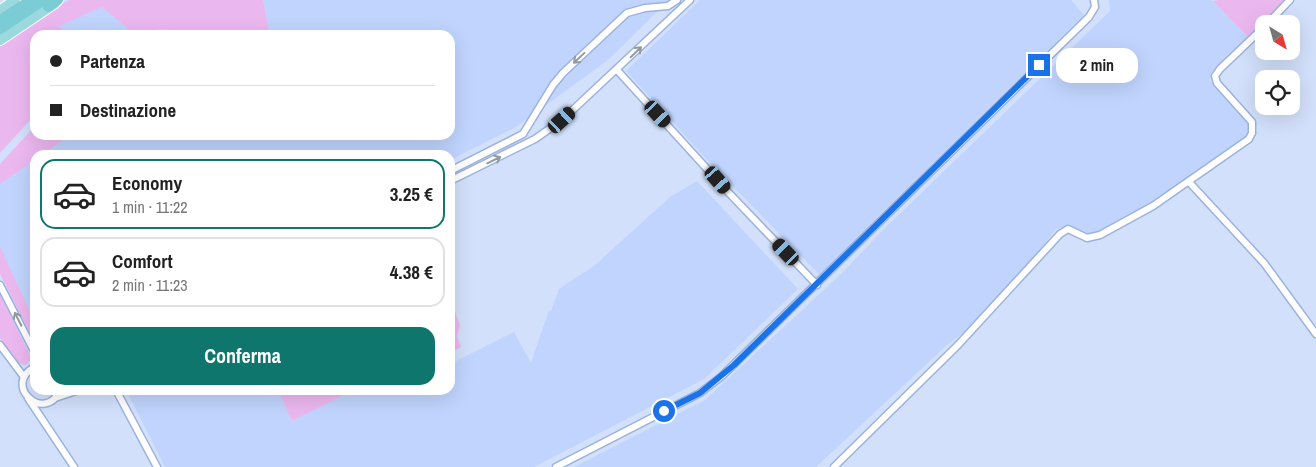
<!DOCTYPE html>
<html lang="it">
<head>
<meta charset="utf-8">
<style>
  body { margin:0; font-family:"Archivo Narrow",sans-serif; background:#f2f2f2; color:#222; height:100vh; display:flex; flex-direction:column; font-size:19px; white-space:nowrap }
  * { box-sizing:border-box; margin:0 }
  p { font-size:16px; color:#767676 }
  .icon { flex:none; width:28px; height:28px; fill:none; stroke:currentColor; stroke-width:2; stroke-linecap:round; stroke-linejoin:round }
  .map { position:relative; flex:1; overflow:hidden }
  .sheet { position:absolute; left:30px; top:150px; width:425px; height:245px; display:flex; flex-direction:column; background:#fff; border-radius:15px; box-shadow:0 5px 20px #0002 }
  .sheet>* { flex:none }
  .guide { position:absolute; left:30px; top:30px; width:425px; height:110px; border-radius:15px; box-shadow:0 5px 20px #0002; display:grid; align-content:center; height:110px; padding:0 20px; background:#fff }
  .needle { width:32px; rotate:143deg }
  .buttons { position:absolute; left:1255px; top:15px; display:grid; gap:10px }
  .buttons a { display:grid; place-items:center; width:45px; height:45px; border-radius:10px; background:#fff; box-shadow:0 5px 20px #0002; font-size:25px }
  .end { position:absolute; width:22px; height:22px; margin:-11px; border:6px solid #1a73e8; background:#fff; box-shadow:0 0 0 2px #fff }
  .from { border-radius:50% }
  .bubble { position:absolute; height:35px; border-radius:15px; background:#fff; box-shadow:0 5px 20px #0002; font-size:16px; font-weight:700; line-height:35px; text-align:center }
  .car { position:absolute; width:15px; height:30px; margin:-15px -8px; border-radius:6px; box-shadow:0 0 4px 1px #0007; background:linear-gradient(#222 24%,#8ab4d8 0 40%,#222 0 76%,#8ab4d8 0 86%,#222 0) }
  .guide b { display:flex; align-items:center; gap:18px; height:48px; font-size:19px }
  .guide b+b { border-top:1px solid #e0e0e0 }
  .guide i { width:12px; height:12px; background:#222 }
  ul { padding:9px 0 0; list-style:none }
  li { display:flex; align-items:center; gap:15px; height:70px; margin:0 10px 8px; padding:0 10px; border:2px solid #e0e0e0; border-radius:15px }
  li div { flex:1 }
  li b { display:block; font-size:19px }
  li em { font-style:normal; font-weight:700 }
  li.selected { border-color:#0f766e }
  li>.icon { width:45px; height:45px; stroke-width:1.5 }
  .cta { display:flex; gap:10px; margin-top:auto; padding:10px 20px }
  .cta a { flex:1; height:58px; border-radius:15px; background:#0f766e; color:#fff; font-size:20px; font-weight:700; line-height:58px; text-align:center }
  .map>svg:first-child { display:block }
  .built { fill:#c0d4fd }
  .green { fill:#ebb7ef }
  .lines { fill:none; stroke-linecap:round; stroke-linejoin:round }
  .minor-casing { stroke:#9cb2dd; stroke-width:9 }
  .primary-casing { stroke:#fff; stroke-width:12 }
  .trunk-casing { stroke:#fff; stroke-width:12 }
  .minor { stroke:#fff; stroke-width:6 }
  .primary { stroke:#9cd9df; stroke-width:10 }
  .trunk { stroke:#7bccd4; stroke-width:10 }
  .oneway { stroke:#959aa2 }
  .route { stroke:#1a73e8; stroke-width:6 }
</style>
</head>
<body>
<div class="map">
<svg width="1316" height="467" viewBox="0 0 1316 467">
  <rect width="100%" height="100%" fill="#d2e0fb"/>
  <g class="built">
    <polygon points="263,0 669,0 608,60 516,127 450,160 450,155 42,155 70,135 450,135 450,35 246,35 269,32"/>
    <polygon points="700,0 1071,0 1084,15 819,274 710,163 626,71"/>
    <polygon points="1109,0 1212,0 1249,38 1211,74 1210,80 1250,122 1251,131 1247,138 1152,204 1093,235 1087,235 1069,225 1056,229 1032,260 968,329 947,345 816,467 574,467 705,400 841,274 885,228 1110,11"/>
    <polygon points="102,7 134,33 163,29 207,35 66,35 58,26"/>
    <polygon points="35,160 35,322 0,248 0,184"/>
    <polygon points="697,181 798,289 704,379 534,467 165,467 126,390 278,390 292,421 354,390 389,390 391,393 397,390 450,390 450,364 514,332 531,363 549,310 551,311 559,289 594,266 670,197"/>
  </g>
  <g class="green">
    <polygon points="69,0 263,0 269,32 246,35 207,35 163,29 133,33 102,7 59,26 66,35 35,35 35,115 0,153 0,43 41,15"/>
    <polygon points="1219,0 1287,0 1249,38 1213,1"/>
    <polygon points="35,126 35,135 70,135 42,155 35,155 35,160 0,184 0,164"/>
    <polygon points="0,247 35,322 35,343 0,274"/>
    <polygon points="0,294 30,355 30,361 25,365 18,363 0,338"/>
    <polygon points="450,299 460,325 457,336 461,347 450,353"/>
    <polygon points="278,390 354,390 292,421"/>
  </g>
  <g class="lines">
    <g class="minor-casing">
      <g id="minor">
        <polyline points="1267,24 1290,0"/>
        <polyline points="617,70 728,192 817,285"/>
        <polyline points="450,171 523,134 553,85 563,73 627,13 645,8 668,6 677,0"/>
        <polyline points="450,181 535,139 562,120 690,0"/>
        <polyline points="1189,182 1264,263 1316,334"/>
        <polyline points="0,285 35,353"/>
        <polyline points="0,345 24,377"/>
        <path d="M35 367C1 384 45 425 60 390"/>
        <polyline points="116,390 157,467"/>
        <polyline points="28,398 74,467"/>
        <polyline points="55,398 79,390"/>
        <polyline points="556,467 700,393 722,376 1089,17 1095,7 1094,0"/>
        <polyline points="834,467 958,345 1060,234 1068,229 1087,238 1100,235 1153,206 1249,139 1252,133 1252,122 1217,83 1215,76 1220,69 1264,27"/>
      </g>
    </g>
    <g class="primary-casing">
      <g id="primary">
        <polyline points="0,11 15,0"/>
        <polyline points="0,40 55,3"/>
      </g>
    </g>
    <g class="trunk-casing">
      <g id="trunk">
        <polyline points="48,7 58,0"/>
        <polyline points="0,20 31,0"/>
        <polyline points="0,29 44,0"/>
      </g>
    </g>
    <use href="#minor" class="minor"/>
    <use href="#primary" class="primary"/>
    <use href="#trunk" class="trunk"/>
  </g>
  <defs><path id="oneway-shaft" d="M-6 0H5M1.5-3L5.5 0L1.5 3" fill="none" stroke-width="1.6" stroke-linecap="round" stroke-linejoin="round" transform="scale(1.25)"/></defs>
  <g class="oneway">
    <use href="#oneway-shaft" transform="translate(636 52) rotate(-44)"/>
    <use href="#oneway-shaft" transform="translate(579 58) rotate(137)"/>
    <use href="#oneway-shaft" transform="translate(494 160) rotate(-26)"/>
    <use href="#oneway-shaft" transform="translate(18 319) rotate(-117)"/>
  </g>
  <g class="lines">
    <polyline class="route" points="664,411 700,393 734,365 1039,65"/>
  </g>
</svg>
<div class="buttons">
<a><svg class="needle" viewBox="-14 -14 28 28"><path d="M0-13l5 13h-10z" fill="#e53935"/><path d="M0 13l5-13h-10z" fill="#767676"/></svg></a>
<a><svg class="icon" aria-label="locate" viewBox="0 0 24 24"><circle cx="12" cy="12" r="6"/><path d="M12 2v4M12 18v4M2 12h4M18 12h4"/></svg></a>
</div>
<i class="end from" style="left:664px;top:411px"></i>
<i class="end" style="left:1039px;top:65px"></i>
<div class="bubble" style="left:1056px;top:48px;width:82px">2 min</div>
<i class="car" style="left:658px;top:114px;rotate:137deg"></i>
<i class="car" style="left:562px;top:120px;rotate:48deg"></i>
<i class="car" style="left:718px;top:180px;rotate:139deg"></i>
<i class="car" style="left:786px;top:252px;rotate:316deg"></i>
<div class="guide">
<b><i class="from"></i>Partenza</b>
<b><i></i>Destinazione</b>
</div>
<section class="sheet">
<ul>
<li class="selected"><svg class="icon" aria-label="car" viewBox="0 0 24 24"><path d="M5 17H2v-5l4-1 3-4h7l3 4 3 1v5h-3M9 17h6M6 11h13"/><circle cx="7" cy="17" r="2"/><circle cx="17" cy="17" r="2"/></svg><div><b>Economy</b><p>1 min · 11:22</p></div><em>3.25 €</em></li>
<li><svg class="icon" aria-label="car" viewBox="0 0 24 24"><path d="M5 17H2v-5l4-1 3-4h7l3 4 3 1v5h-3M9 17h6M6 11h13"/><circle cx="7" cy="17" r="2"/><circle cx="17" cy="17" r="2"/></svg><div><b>Comfort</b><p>2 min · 11:23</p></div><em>4.38 €</em></li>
</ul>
<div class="cta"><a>Conferma</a></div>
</section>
</div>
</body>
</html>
